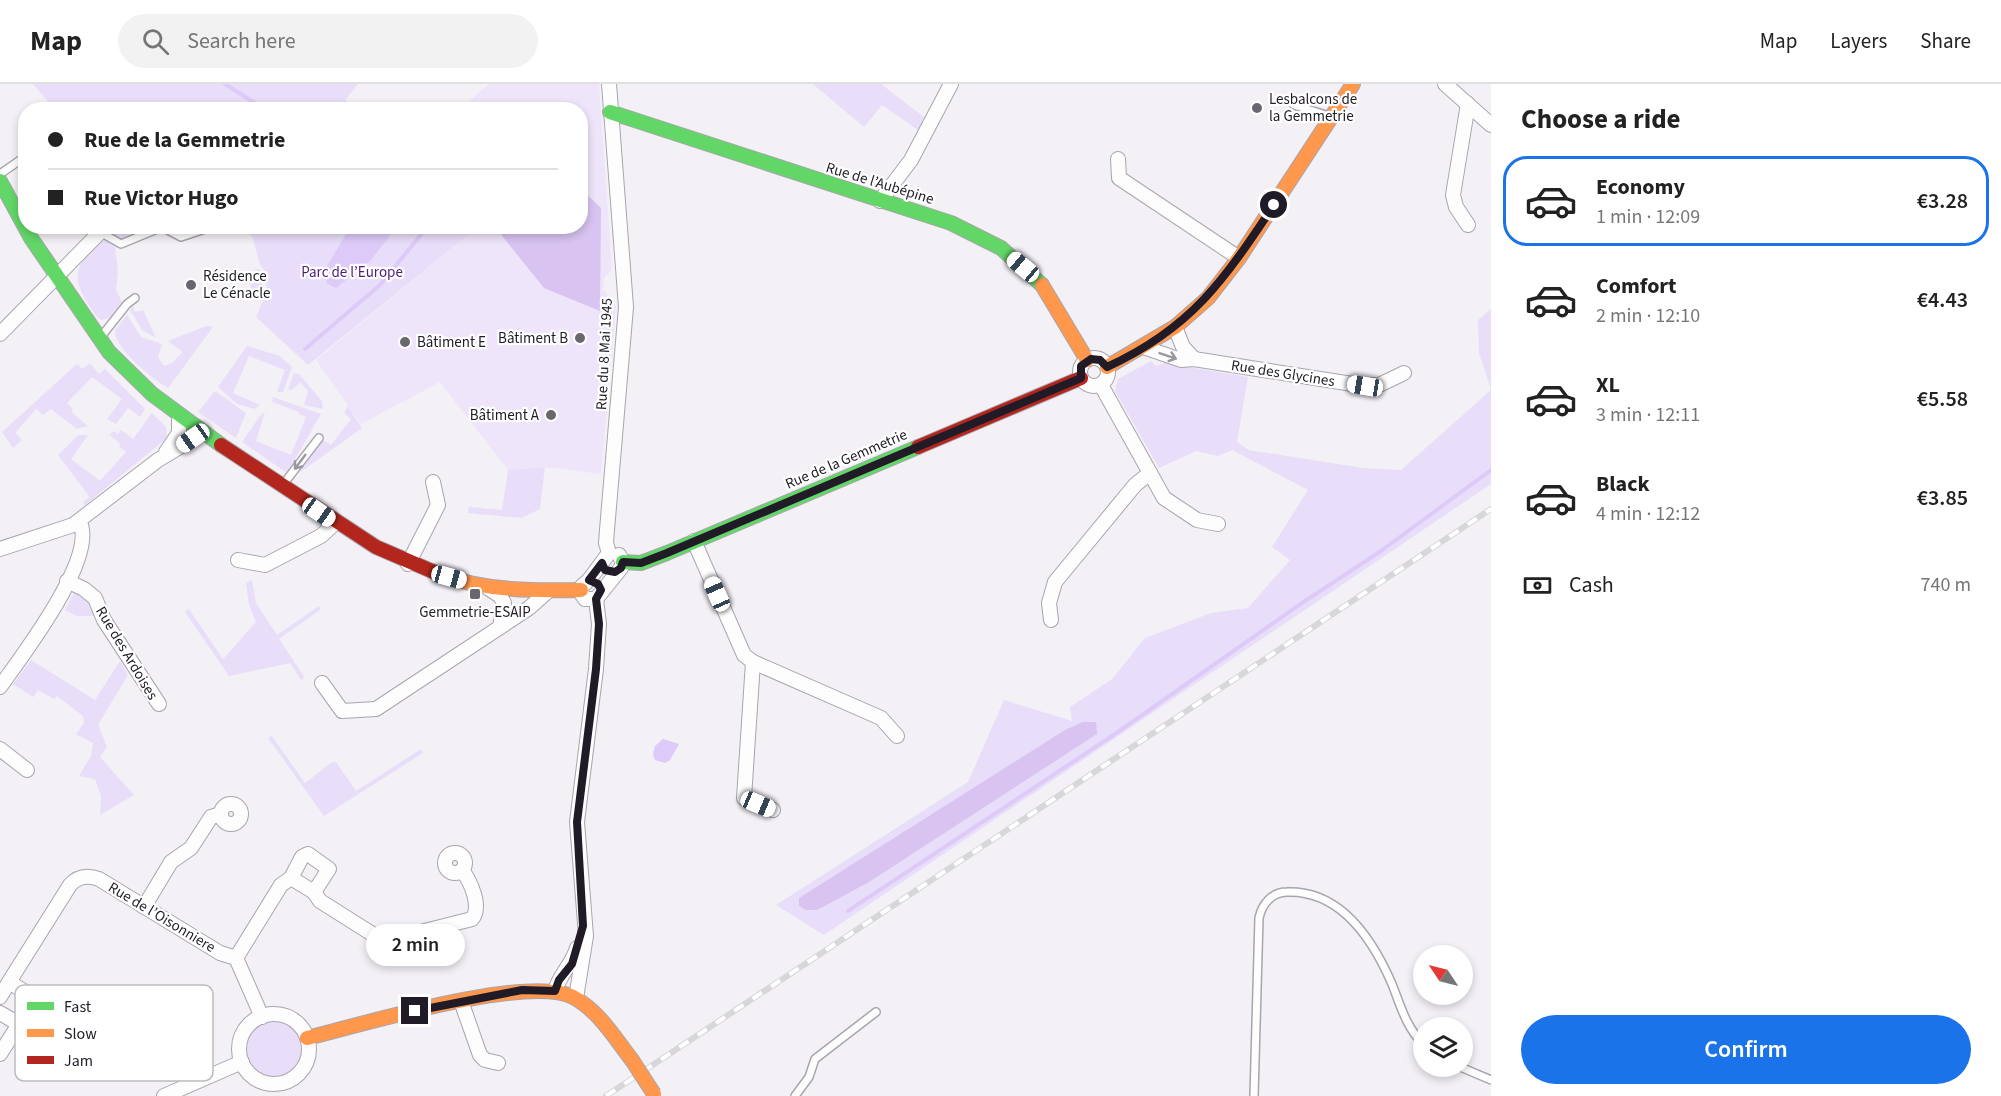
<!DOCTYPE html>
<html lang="en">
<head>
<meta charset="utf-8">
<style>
  body { margin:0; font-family:"Source Sans 3",sans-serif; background:#f2f2f2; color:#222; height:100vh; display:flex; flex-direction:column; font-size:22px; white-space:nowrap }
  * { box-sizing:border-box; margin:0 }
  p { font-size:20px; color:#767676 }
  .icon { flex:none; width:33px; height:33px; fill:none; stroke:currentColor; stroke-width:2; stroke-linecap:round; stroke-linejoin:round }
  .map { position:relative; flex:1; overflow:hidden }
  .side { display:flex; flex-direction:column; background:#fff; width:510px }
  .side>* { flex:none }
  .hud { position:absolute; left:18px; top:18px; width:570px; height:132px; border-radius:24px; box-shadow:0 3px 9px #0003; display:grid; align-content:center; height:132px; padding:0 30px; background:#fff }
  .needle { width:39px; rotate:305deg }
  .buttons { position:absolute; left:1413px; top:861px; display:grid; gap:12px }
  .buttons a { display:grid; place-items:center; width:60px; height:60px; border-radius:50%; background:#fff; box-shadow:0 3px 9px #0003; font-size:30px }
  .end { position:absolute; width:27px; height:27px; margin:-14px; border:8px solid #201b27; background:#fff; box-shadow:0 0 0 3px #fff }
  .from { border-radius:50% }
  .bubble { position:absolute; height:42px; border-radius:21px; background:#fff; box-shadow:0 3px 9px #0003; font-size:20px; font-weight:600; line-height:42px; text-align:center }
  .car { position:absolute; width:18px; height:36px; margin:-18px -9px; border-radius:8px; box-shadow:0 0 4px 2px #0007; background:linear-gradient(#fff 24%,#345 0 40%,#fff 0 76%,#345 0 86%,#fff 0) }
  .hud b { display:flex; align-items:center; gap:21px; height:57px; font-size:22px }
  .hud b+b { border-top:2px solid #e0e0e0 }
  .hud i { width:15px; height:15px; background:#222 }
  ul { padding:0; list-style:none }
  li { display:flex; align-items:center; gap:18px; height:90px; margin:0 12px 9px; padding:0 18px; border:3px solid transparent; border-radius:24px }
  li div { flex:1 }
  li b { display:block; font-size:22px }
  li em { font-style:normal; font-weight:600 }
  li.selected { border-color:#1a73e8 }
  li>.icon { width:54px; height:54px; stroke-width:1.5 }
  h2 { padding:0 30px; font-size:27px; line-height:72px }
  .pay { display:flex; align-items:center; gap:15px; height:66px; padding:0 30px; font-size:22px }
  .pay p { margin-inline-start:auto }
  .primary-button { display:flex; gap:12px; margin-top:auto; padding:12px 30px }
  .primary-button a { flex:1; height:69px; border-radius:36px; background:#1a73e8; color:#fff; font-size:24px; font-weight:600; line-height:69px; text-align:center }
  header { display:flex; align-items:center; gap:36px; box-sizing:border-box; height:84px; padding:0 30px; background:#fff; border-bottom:2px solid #e0e0e0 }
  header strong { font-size:28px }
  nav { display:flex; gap:33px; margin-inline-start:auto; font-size:21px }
  .search { width:420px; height:54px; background:#f2f2f2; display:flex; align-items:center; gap:15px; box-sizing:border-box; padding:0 21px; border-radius:33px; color:#767676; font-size:22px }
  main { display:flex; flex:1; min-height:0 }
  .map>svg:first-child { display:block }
  .built { fill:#eee5fa }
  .green { fill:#e9def9 }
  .forest { fill:#d8c3f1 }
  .water { fill:#ddcaf8 }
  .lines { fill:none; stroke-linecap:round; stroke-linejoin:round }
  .stream { stroke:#ddcaf8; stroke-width:4 }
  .lane-casing { stroke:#a9a5ad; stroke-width:10 }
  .street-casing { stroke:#a9a5ad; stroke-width:16 }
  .fast-casing { stroke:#a9a5ad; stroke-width:16 }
  .slow-casing { stroke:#a9a5ad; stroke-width:16 }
  .jam-casing { stroke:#a9a5ad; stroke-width:16 }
  .lane { stroke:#fdfdfe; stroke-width:7 }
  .street { stroke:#fdfdfe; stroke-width:14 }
  .fast { stroke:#63d668; stroke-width:14 }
  .slow { stroke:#ff974d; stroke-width:14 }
  .jam { stroke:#b3261e; stroke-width:14 }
  .rail-casing { stroke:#d7d6d8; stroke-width:6 }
  .rail { stroke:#fff; stroke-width:4; stroke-dasharray:11; stroke-linecap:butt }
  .slow-bridge-casing { stroke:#a9a5ad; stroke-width:16; stroke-linecap:butt }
  .slow-bridge { stroke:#ff974d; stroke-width:14 }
  .oneway { stroke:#9a979d }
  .route { stroke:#201b27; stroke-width:8 }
  .poi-dot { fill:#6a666f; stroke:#fff; stroke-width:2 }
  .labels { text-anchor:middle; stroke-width:4.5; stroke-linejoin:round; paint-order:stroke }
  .poi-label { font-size:15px; fill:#201b27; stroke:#fff; text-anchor:start }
  .street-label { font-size:15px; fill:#201b27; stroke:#fff }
  .park-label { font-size:15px; fill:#4d1d77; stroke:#fff }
  .key { fill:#fff; stroke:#bcbbbe; stroke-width:1.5 }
  .key-label { font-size:16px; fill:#201b27 }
</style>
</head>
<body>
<header>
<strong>Map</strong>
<div class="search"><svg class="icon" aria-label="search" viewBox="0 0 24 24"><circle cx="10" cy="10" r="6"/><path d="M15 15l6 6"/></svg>Search here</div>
<nav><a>Map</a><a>Layers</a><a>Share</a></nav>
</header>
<main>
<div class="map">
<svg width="1491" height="1012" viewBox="0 0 1491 1012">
  <rect width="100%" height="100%" fill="#f3f0f6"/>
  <polygon class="built" points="489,0 599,0 612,185 604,195 603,205 616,222 601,390 545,383 508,386 440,298 361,340 316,276 478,143 580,142 580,26 460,25"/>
  <g class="green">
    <polygon points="33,0 358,0 345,16 356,25 55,26"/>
    <polygon points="813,0 881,0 925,34 918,46 882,21 864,43"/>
    <polygon points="114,143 155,143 143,150 121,156 109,148"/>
    <polygon points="243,143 478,143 308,281 256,233 266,209 267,191 260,180 252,152"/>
    <path d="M104 153 115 163 118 188 116 206 122 218 109 234 101 236C95 232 91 224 87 218 67 186 82 177 104 153Z"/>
    <polygon points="255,185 260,186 263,194 260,212 255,215 249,197 258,193"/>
    <polygon points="133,222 135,228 143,226 156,254 142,246 130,226"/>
    <polygon points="1491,225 1491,400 824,851 776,821 968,698 1004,616 1072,637 1070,623 1112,595 1145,554 1211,529 1248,524 1290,476 1272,463 1308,406 1232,366 1218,372 1196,367 1159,384 1115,307 1118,295 1151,277 1156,282 1165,279 1248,293 1237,358 1249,366 1363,384 1401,386 1491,306 1479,269 1478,236"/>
    <path d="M127 231 141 253 162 260 158 273 164 282 172 279 183 268 168 257 206 242 213 243 168 304C153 295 113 264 115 246Z"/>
    <polygon points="247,262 280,272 292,283 283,308 277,308 285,286 249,272 233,309 260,321 254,325 237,320 218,303"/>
    <polygon points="90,279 99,290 105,285 145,325 140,333 128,324 116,340 107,335 122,315 92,293 67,319 73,325 71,328 88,342 77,345 51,325 43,331 36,325 15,349 22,356 13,364 2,348 77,280 82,285"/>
    <polygon points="294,289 299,290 322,317 323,325 304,321 308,307 300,298 292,306 288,305"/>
    <polygon points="215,307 246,329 236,354 198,328"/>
    <polygon points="273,313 321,330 287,389 242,358 260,332 265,328 256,357 291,371 306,333 299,330 299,328 272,318"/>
    <polygon points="348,322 362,344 299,389 323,356 331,361 351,335 344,329"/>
    <polygon points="152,329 166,343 167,354 85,421 83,418 90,413 58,371 78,351 88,351 71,375 100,397 126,368 119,363 121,360 110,351 113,347 118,350 121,346 133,355"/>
    <polygon points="545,383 540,425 521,434 468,429 469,423 502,426 508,386"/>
    <polygon points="252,496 256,519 277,551 319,522 321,525 279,555 305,594 301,596 290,579 229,592 185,528 189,525 223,575 256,538 249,521 246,499"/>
    <polygon points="76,506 89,516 95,532 77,532 65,526"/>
    <polygon points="31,576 95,616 120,577 128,591 98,641 107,663 100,673 134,711 100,731 101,712 95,695 79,692 91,672 93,659 76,650 84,639 83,632 57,612 54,615 38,606 33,613 13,600"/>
    <polygon points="272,652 305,699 331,679 336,678 356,707 421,665 423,669 324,732 268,654"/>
    <circle cx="274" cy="965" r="28"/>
  </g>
  <g class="forest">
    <polygon points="581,105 601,124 600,227 544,204 495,143 580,142"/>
    <polygon points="1083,638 1096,638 1097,650 869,798 817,826 806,826 799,822 799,814 1065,646"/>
  </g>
  <g class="water">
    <polygon points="350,143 397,143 371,176 336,204 327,200 325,186"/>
    <polygon points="663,655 679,660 670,676 665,679 655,676 653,670 655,662"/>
  </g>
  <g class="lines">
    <g class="stream">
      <polyline points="225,0 266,26"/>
      <polyline points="305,265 380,201 428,142"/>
      <polyline points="848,827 1115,650 1302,519 1381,467 1491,386"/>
    </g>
    <g class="lane-casing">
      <g id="lane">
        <polyline points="1294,21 1329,32"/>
        <polyline points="0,90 26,72"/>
        <polyline points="100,148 121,160 162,143 181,153 214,142"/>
        <polyline points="100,254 127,220 135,214"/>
        <polyline points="282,402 319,354"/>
        <polyline points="1458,982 1491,996"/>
        <polyline points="795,1012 809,993 815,975 876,928"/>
        <path d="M1254 1012 1259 834C1262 820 1272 808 1287 808 1341 806 1373 856 1392 900 1401 923 1406 943 1424 961"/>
      </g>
    </g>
    <g class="street-casing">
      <g id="street">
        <polyline points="609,0 626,223 607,446 606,459 609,469"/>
        <polyline points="1445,0 1491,41"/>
        <polyline points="1468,20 1453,111 1456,123 1468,141"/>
        <polyline points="1118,75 1119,94 1239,174"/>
        <polyline points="880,117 911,76 951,0"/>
        <polyline points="1175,243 1183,263 1194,275"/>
        <polyline points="0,250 106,142"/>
        <polyline points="1143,263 1181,276 1194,275 1365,302 1379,301 1404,289"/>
        <circle cx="1094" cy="288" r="14"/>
        <polyline points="1101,301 1164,414 1197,436 1218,440"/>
        <polyline points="166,368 179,349 179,331"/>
        <polyline points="694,457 744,571 753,578 881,634 897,652"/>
        <polyline points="0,465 73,441 158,376 203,349"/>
        <polyline points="238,476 265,481 321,452 335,439"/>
        <polyline points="408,480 438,421 433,398"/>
        <polyline points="67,497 84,505 95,514 104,536 159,620"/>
        <polyline points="488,504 500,512 504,519 500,543"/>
        <polyline points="596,515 585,515 581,509 582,502 589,496 609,469"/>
        <polyline points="596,515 621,484 623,478 619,471"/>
        <polyline points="1051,536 1049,519 1055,498 1135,401 1150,389"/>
        <polyline points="753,578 744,714 773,726"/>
        <polyline points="322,599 342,627 376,625 529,524 547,508"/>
        <path d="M0 603C21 573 100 471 79 437"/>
        <polyline points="0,665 27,686"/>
        <circle cx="231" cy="730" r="10"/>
        <circle cx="455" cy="779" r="10"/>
        <polygon points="308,770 329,785 314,808 291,794 302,773"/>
        <path d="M314 808 320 817 377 853 389 856 472 835C482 823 471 798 462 786"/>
        <polyline points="144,823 171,778 191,764 211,733 221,730"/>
        <polyline points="236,874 281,801 291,794"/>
        <path d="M9 898 70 801C78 792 88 791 99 795L220 869 236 874 262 933"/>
        <path d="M555 907C559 891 572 881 577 864"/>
        <polyline points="0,913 9,898 35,914 19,940 0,929"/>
        <polyline points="35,914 77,940 90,937 153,975"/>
        <polyline points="576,914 586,852 577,738 596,585 599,540 596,515"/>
        <polyline points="461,917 480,971 485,976 498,979"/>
        <circle cx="274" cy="965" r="35"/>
        <polyline points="0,970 19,940"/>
        <polyline points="164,1012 242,978"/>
      </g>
    </g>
    <g class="fast-casing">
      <g id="fast">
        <polyline points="610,28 951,139 1001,164 1042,201"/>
        <polyline points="0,97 31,154 109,268 152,310 221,361"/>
        <polyline points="623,478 641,479 667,469 918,363"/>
      </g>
    </g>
    <g class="slow-casing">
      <g id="slow">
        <polyline points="1042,201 1087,276"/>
        <polyline points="1107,283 1175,243 1208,214 1239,174 1353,0"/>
        <path d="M441 491C486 507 534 507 581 506"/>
        <path d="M307 954C360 941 529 890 573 913 599 927 614 953 632 976"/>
      </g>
    </g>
    <g class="jam-casing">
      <g id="jam">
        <polyline points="221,361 376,463 441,491"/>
        <polyline points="918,363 1081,294"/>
      </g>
    </g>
    <use href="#lane" class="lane"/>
    <use href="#street" class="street"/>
    <use href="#fast" class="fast"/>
    <use href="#slow" class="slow"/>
    <use href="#jam" class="jam"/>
    <g class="rail-casing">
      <polyline id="rail" points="606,1012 1491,425"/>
    </g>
    <use href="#rail" class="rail"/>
    <g class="slow-bridge-casing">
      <polyline id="slow-bridge" points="632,976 654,1010"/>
    </g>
    <use href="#slow-bridge" class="slow-bridge"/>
  </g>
  <defs><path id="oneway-shaft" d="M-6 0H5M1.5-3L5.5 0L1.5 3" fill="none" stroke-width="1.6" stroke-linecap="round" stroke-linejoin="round" transform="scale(1.5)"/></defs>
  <g class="oneway">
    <use href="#oneway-shaft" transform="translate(1168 272) rotate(19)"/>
    <use href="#oneway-shaft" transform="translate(300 378) rotate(127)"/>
  </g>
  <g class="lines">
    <path class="route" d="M415 927 522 906 555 907 559 896 572 880 583 842 577 738 596 585 599 540 596 515 601 506 598 500 589 496 602 479 605 486 615 488 621 484 623 478 641 479 667 469 1081 294V282L1091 275 1100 276 1107 283C1192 244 1224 196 1274 121"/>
  </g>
  <g class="poi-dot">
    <circle cx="1257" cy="24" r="6"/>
    <circle cx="191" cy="201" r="6"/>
    <circle cx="580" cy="254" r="6"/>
    <circle cx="405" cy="258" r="6"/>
    <circle cx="551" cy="331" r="6"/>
    <rect x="469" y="504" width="12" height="12" rx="3"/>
  </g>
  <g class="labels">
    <g class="poi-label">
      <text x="1269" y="20">Lesbalcons de<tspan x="1269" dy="17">la Gemmetrie</tspan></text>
      <text x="203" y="197">Résidence<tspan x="203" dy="17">Le Cénacle</tspan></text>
      <text x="568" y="259" text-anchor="end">Bâtiment B</text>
      <text x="417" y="263">Bâtiment E</text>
      <text x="539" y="336" text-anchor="end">Bâtiment A</text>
      <text x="475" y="533" text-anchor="middle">Gemmetrie-ESAIP</text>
    </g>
    <g class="street-label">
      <text transform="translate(880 99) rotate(17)" y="5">Rue de l’Aubépine</text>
      <text transform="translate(604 270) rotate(-87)" y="5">Rue du 8 Mai 1945</text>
      <text transform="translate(1283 289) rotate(9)" y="5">Rue des Glycines</text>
      <text transform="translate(846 375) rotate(-23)" y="5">Rue de la Gemmetrie</text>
      <text transform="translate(127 569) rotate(59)" y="5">Rue des Ardoises</text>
      <text transform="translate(162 833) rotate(31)" y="5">Rue de l’Oisonniere</text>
    </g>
    <g class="park-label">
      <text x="352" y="193">Parc de l’Europe</text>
    </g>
  </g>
  <rect x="15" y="901" width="198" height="96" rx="9" class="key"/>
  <rect x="27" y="918" width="27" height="8" fill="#63d668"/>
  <rect x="27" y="945" width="27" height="8" fill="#ff974d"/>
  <rect x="27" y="972" width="27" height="8" fill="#b3261e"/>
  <g class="key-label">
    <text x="64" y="928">Fast</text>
    <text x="64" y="955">Slow</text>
    <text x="64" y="982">Jam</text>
  </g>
</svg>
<div class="buttons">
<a><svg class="needle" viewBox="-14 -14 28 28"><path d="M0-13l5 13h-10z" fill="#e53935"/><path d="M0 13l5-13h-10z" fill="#767676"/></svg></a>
<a><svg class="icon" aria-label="layers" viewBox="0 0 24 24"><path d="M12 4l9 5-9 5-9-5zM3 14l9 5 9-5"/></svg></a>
</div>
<i class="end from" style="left:1274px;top:121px"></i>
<i class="end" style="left:415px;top:927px"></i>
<div class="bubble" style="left:366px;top:840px;width:99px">2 min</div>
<i class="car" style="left:1023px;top:183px;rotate:310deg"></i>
<i class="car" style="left:1365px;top:302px;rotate:279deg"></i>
<i class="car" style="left:193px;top:354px;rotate:235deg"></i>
<i class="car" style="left:319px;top:428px;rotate:125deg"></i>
<i class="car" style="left:449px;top:493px;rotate:105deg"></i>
<i class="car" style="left:717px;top:510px;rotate:336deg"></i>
<i class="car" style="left:758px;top:720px;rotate:113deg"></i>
<div class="hud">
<b><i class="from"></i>Rue de la Gemmetrie</b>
<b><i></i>Rue Victor Hugo</b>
</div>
</div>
<section class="side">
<h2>Choose a ride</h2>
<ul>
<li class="selected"><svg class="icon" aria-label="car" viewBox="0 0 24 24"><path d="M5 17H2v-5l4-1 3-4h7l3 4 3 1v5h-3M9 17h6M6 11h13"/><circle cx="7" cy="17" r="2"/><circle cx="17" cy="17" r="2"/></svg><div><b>Economy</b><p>1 min · 12:09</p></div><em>€3.28</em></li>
<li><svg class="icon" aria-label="car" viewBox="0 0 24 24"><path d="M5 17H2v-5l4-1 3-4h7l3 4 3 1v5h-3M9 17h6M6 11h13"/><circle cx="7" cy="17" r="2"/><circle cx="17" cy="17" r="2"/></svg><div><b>Comfort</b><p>2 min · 12:10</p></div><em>€4.43</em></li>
<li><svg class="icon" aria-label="car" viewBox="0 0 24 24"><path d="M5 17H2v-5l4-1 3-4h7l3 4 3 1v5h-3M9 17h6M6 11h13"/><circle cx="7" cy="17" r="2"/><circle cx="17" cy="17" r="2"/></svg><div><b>XL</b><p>3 min · 12:11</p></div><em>€5.58</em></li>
<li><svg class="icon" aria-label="car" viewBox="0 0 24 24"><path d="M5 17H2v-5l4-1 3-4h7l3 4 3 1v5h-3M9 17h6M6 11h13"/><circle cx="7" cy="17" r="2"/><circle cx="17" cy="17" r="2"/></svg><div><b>Black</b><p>4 min · 12:12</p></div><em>€3.85</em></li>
</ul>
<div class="pay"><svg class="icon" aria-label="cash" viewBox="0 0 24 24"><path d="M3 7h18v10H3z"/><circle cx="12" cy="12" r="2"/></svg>Cash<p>740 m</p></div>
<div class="primary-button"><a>Confirm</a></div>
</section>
</main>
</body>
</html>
